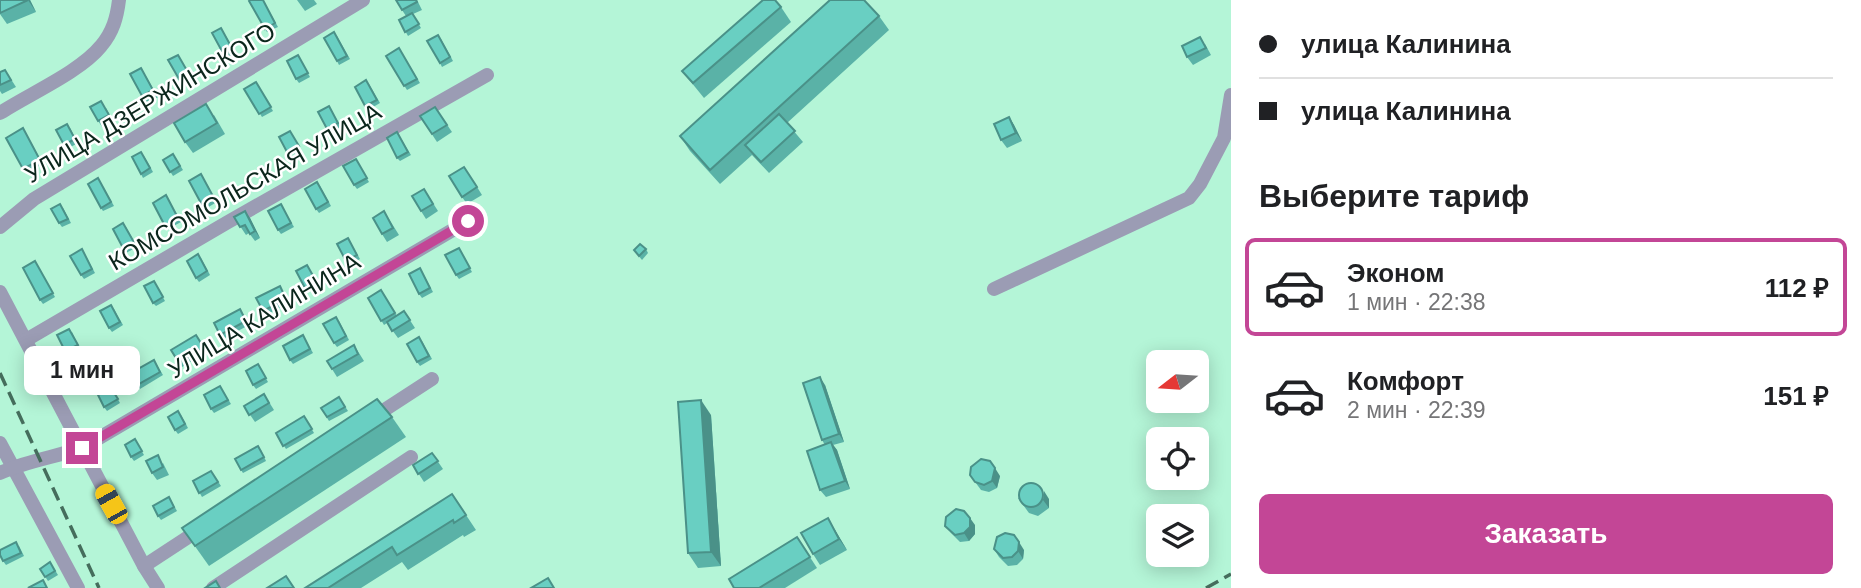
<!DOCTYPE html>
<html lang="ru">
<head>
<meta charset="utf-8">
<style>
  body { margin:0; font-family:Helvetica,sans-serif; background:#f2f2f2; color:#202124; height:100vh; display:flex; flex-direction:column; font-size:26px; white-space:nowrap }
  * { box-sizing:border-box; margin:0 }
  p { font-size:23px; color:#757577 }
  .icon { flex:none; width:38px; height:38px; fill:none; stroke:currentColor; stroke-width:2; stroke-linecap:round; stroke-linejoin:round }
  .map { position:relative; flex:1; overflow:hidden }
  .sheet { display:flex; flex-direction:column; background:#fff; width:630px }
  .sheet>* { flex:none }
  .guide { display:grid; align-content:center; height:154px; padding:0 28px; background:#fff }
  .needle { width:46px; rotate:253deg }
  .tools { position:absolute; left:1146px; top:350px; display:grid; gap:14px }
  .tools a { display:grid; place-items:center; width:63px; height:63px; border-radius:10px; background:#fff; box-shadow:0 4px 18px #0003; font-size:35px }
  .end { position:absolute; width:32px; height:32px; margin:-16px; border:9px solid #c34696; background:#fff; box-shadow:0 0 0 4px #fff }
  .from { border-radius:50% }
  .bubble { position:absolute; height:49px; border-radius:10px; background:#fff; box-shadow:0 4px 18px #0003; font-size:23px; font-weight:700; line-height:49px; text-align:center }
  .car { position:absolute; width:21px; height:42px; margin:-21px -10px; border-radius:9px; box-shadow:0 0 5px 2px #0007; background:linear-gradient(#f5c518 24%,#345 0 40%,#f5c518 0 76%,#345 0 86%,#f5c518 0) }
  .guide b { display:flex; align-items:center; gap:24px; height:66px; font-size:26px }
  .guide b+b { border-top:2px solid #e0e0e0 }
  .guide i { width:18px; height:18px; background:#202124 }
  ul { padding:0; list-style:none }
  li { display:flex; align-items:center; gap:21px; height:98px; margin:0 14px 10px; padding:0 14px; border:4px solid transparent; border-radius:10px }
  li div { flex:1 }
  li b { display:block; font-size:26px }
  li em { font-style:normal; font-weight:700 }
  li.current { border-color:#c34696 }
  li>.icon { width:63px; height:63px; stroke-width:1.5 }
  h2 { padding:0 28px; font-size:32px; line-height:84px }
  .cta { display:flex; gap:14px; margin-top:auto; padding:14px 28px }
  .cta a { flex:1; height:80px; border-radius:10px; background:#c34696; color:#fff; font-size:28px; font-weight:700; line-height:80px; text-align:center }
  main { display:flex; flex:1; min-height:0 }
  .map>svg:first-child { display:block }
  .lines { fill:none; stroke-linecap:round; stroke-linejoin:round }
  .minor { stroke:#9b9cb4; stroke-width:14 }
  .rail { stroke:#456d5c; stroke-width:3.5; stroke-dasharray:14 7; stroke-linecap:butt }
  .wall { fill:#5ab2a7 }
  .shaded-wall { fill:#4a9188 }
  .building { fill:#69cfc2; stroke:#4a9188; stroke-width:2 }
  .route { stroke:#c34696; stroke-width:9 }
  .labels { text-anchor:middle; stroke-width:5; stroke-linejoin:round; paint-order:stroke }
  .street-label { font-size:24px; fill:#0b261c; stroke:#fff }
</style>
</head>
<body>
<main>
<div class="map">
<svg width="1231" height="588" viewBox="0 0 1231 588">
  <rect width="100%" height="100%" fill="#b4f5d7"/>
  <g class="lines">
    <g class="minor">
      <path d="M0 113C29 94 80 72 101 46 113 32 117 17 119 0"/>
      <polyline points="0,227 34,199 363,0"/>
      <polyline points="994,289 1189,198 1200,184 1224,138 1231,95"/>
      <polyline points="0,292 144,566 158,588"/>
      <polyline points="26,340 228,222 487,75"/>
      <polyline points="372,418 432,379"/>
      <polyline points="0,443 78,588"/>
      <path d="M0 473C26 461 55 457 82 448L468 221"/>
      <polyline points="144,566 202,528"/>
      <polyline points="213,588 411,457"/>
    </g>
    <g class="rail">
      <polyline points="0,373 99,588"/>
      <polyline points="1206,588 1231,574"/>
    </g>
  </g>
  <g class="wall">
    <polygon points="0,0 30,0 36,12 7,24 0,14"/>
    <polygon points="263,0 278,27 267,32 265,29"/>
    <polygon points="297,0 314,0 317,4 305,11"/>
    <polygon points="417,0 422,10 413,14 421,28 408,36 399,20 406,16 402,10"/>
    <polygon points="781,7 791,22 704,98 682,71"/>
    <polygon points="879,16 889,30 787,123 803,142 769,173 752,155 720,184 690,151 680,136"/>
    <polygon points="221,28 236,53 227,59 224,55"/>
    <polygon points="337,36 350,59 339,65 337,61"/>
    <polygon points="441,39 453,61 442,67 440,63"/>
    <polygon points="1205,44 1211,55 1193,65 1187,57"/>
    <polygon points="399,48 420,83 407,90 386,56"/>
    <polygon points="178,55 191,78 182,83 179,79"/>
    <polygon points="300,59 310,77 299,83 296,79"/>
    <polygon points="141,68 158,97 147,103 142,96"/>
    <polygon points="5,70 16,87 2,94 0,91 0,72"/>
    <polygon points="256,82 273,111 262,117 244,89"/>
    <polygon points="369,84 380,103 368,110 365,106"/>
    <polygon points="329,106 341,127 330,133 327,129"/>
    <polygon points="435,107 452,132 437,142 420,116"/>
    <polygon points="106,108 114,122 103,128 98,121"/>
    <polygon points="214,115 225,134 193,153 185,142"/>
    <polygon points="1009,117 1014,125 1022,141 1007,148 1001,140"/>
    <polygon points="23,128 43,164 26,173 23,169"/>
    <polygon points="70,128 78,143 67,149 64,145"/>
    <polygon points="290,131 301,150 290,156 287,152"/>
    <polygon points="397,132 411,155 400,161 397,158"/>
    <polygon points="173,154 183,170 173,176 163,160"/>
    <polygon points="144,156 153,172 143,178 141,174"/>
    <polygon points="356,159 369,182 357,189 354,185"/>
    <polygon points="201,174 217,202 205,209 202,205"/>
    <polygon points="469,174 482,195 467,204 462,197"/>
    <polygon points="98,178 114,206 103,211 101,208"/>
    <polygon points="320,186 331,206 319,213 316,209"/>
    <polygon points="424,189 438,211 426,219 421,211"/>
    <polygon points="168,199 181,222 168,229 165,226"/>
    <polygon points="63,208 71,223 62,227 59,223"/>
    <polygon points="283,208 294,227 281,234 278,230"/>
    <polygon points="384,211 399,235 387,242 382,234"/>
    <polygon points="234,217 250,218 260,238 255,241 249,233 246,235"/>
    <polygon points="126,227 137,247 126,253 124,250"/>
    <polygon points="348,238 360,259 349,265 346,261"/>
    <polygon points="82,249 95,273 84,279 81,275"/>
    <polygon points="646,249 648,253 642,260 634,250"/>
    <polygon points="461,252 472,272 459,279 456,275"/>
    <polygon points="201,258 210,275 199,282 196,278"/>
    <polygon points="35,261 55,297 43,304 40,300"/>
    <polygon points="307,265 318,285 307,291 305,288"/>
    <polygon points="420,268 433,292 422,298 419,294"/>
    <polygon points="156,285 165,301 156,306 153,303"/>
    <polygon points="280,286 289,303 266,315 263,311"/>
    <polygon points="381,290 397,316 404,311 415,328 398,338 387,323 384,325 368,298"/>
    <polygon points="114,309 123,325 112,332 109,328"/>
    <polygon points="240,309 249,325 223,339 220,335"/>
    <polygon points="339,321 349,340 337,347 334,343"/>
    <polygon points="72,332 80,349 68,355 65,351"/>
    <polygon points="196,335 207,352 182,367 171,350"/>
    <polygon points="305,339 313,353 293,364 290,360"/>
    <polygon points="422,341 432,359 420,366 417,362"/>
    <polygon points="354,345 364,361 337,377 332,369"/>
    <polygon points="154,360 163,375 140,389 131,373"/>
    <polygon points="258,364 268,382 256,389 253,385"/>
    <polygon points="825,385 844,442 833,445 837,450 850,489 826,497 820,490 825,445 822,440"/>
    <polygon points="220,386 231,404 214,413 211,409"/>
    <polygon points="114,392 120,403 107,411 104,407"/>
    <polygon points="264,394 274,410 255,422 244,406"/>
    <polygon points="339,397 348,411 329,421 321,408"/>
    <polygon points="181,415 188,428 178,434 175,430"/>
    <polygon points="711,415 721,566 698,568 688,553"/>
    <polygon points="304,416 314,433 286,449 276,433"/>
    <polygon points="392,417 406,437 209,566 182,528"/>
    <polygon points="135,439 144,455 134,461 131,457"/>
    <polygon points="261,450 266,461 243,473 241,470"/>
    <polygon points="432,453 443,469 424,482 413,465"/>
    <polygon points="163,463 169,475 157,480 152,473"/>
    <polygon points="211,471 221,486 202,497 193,481"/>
    <polygon points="970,475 1000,476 997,488 989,492 981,490"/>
    <polygon points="452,494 476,530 464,537 463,535 408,570 402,562 361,588 305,588"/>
    <polygon points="169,497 177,511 161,520 158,516"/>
    <polygon points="1018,498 1049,499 1049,508 1038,516 1029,513"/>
    <polygon points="975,525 975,534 969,541 960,542 951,533 945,526"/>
    <polygon points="835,530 847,550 820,565 813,554"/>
    <polygon points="797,537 817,568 785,588 734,588"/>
    <polygon points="19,546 24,556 6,565 3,561"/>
    <polygon points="994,549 1024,550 1023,559 1017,565 1008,566 999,557"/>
    <polygon points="50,562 58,575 48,581 40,569"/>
  </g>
  <g class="shaded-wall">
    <polygon points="28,0 30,0 36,12"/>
    <polygon points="1009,117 1014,125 1022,141 1016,133"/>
    <polygon points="245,211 250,218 260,238 255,231"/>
    <polygon points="820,377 825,385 844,442 839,434"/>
    <polygon points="701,400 711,415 721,566 711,552"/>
    <polygon points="831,442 837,450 850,489 845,481"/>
    <polygon points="995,468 1000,476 997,488 992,481"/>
    <polygon points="1044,491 1049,499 1049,508 1043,500"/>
    <polygon points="828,518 835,530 847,550 839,539"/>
    <polygon points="970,518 975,525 975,534 969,541 964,533"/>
    <polygon points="1019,542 1024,550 1023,559 1018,551"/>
  </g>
  <g class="building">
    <polygon points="0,0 28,0 0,13"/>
    <polygon points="250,0 263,0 275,23 265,29 249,1"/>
    <polygon points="396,0 416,0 417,2 402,10"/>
    <polygon points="763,0 775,0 781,7 693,83 682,71"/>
    <polygon points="830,0 864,0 879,16 710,170 680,136"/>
    <polygon points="412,13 419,24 405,32 399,20"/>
    <polygon points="221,28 233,50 224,55 212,33"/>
    <polygon points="334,32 347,56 337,61 324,38"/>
    <polygon points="438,35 450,57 440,63 427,41"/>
    <polygon points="1200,37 1206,48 1187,57 1182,46"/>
    <polygon points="399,48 417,79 404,86 386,56"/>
    <polygon points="178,55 189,74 179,79 168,60"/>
    <polygon points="298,55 308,73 296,79 287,61"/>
    <polygon points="141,68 153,90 142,96 130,74"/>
    <polygon points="5,70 11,80 0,85 0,72"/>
    <polygon points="366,80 377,100 365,106 355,87"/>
    <polygon points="256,82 271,107 259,114 244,89"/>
    <polygon points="101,101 109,115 98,121 90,107"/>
    <polygon points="206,104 217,123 185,142 174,123"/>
    <polygon points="329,106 338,123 327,129 318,112"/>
    <polygon points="435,107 447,125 432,134 420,116"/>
    <polygon points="779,114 795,131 761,162 745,145"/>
    <polygon points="1009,117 1016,133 1001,140 994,124"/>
    <polygon points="67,124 75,139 64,145 56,130"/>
    <polygon points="23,128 40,160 23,169 6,138"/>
    <polygon points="290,131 299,146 287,152 279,137"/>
    <polygon points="397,132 408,152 397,158 387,138"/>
    <polygon points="141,152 150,168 141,174 132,157"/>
    <polygon points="173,154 180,166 170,172 163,160"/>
    <polygon points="356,159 367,178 354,185 343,166"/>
    <polygon points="464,167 477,187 462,197 449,176"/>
    <polygon points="201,174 214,198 202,205 189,181"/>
    <polygon points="98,178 111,202 101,208 88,184"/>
    <polygon points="317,182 328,202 316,209 305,189"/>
    <polygon points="424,189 433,204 421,211 412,196"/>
    <polygon points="166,195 178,218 165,226 153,203"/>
    <polygon points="60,204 68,219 59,223 51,209"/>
    <polygon points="281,204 291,223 278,230 268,211"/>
    <polygon points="245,211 255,231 250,234 245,225 240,227 234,217"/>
    <polygon points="384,211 393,228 382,234 373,218"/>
    <polygon points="123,223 135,244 124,250 113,229"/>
    <polygon points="348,238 357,255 346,261 337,244"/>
    <polygon points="640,244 646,249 639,256 634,250"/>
    <polygon points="459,248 470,268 456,275 445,255"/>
    <polygon points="82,249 92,269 81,275 70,256"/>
    <polygon points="198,254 207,271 196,278 187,261"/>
    <polygon points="35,261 53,293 40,300 23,268"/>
    <polygon points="307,265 316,281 305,288 296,271"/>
    <polygon points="420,268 430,288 419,294 409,274"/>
    <polygon points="154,281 163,297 153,303 144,286"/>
    <polygon points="280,286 286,299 263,311 256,298"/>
    <polygon points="381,290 395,313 381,321 368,298"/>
    <polygon points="111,305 120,322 109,328 100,311"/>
    <polygon points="240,309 246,321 220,335 214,323"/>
    <polygon points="404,311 410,320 392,331 387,322"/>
    <polygon points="336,317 346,336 334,343 323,324"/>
    <polygon points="69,329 78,345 65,351 57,335"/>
    <polygon points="196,335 204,348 179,363 171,350"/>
    <polygon points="303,335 310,349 290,360 283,346"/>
    <polygon points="419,337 429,356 417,362 407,344"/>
    <polygon points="354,345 358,354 332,369 327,361"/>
    <polygon points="154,360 160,372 137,385 131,373"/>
    <polygon points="258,364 266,378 253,385 246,371"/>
    <polygon points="820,377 839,434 822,440 803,383"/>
    <polygon points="220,386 228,400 211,409 204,395"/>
    <polygon points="111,388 118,399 104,407 98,395"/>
    <polygon points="264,394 269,403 249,415 244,406"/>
    <polygon points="339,397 345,407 327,417 321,408"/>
    <polygon points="377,399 392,417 195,546 182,528"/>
    <polygon points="701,400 711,552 688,553 678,402"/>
    <polygon points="178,411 185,424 175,430 168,417"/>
    <polygon points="304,416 312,429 283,446 276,433"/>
    <polygon points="135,439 142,451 131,457 125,445"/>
    <polygon points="831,442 845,481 820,490 807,451"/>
    <polygon points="258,446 264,457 241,470 235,459"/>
    <polygon points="432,453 438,461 418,474 413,465"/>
    <polygon points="158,455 163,467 152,473 146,461"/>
    <polygon points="981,459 990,461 995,468 992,481 984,485 975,482 970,475 971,467"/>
    <polygon points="211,471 218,482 199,493 193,481"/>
    <circle cx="1031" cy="495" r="12"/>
    <polygon points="452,494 466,515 454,523 453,520 397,555 392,547 328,588 305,588"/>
    <polygon points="169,497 174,507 158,516 153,506"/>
    <polygon points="956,509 964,511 970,518 970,527 964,533 955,535 945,526 946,517"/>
    <polygon points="828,518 839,539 813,554 801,533"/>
    <polygon points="1005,533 1014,535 1019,542 1018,551 1012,557 1003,558 994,549 997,537"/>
    <polygon points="797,537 810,557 759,588 734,588 729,579"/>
    <polygon points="16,542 21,553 3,561 0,555 0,550"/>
    <polygon points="50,562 55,571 45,577 40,569"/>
    <polygon points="286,576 294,588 267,588"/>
    <polygon points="548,578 554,588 531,588"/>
    <polygon points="43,580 47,588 28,588"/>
    <polygon points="216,581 220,588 205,588"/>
  </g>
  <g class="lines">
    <polyline class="route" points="82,448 468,221"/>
  </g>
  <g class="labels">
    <g class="street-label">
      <text transform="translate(150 103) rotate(-31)" y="8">УЛИЦА ДЗЕРЖИНСКОГО</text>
      <text transform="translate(245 187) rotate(-30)" y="8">КОМСОМОЛЬСКАЯ УЛИЦА</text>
      <text transform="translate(264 316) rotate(-31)" y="8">УЛИЦА КАЛИНИНА</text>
    </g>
  </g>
</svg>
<div class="tools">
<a><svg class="needle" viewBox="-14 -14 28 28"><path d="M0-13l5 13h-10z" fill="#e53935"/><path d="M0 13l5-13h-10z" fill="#757577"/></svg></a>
<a><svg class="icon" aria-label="locate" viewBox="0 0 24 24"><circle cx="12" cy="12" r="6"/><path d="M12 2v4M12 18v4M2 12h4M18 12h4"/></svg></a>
<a><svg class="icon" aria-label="layers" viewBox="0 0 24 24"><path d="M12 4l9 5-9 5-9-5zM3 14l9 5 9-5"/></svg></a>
</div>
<i class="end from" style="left:468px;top:221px"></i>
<i class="end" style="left:82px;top:448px"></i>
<div class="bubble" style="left:24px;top:346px;width:116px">1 мин</div>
<i class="car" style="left:111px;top:504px;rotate:331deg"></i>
</div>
<section class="sheet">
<div class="guide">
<b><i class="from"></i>улица Калинина</b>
<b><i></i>улица Калинина</b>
</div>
<h2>Выберите тариф</h2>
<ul>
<li class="current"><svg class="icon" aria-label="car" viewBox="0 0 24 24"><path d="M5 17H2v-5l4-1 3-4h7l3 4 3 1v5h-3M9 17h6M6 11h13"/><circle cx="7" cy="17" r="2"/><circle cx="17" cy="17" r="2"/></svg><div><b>Эконом</b><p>1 мин · 22:38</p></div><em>112 ₽</em></li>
<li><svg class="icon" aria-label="car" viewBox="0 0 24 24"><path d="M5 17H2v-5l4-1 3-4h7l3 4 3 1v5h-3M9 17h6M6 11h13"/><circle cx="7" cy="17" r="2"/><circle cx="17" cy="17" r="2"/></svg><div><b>Комфорт</b><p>2 мин · 22:39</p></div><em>151 ₽</em></li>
</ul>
<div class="cta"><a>Заказать</a></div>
</section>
</main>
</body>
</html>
